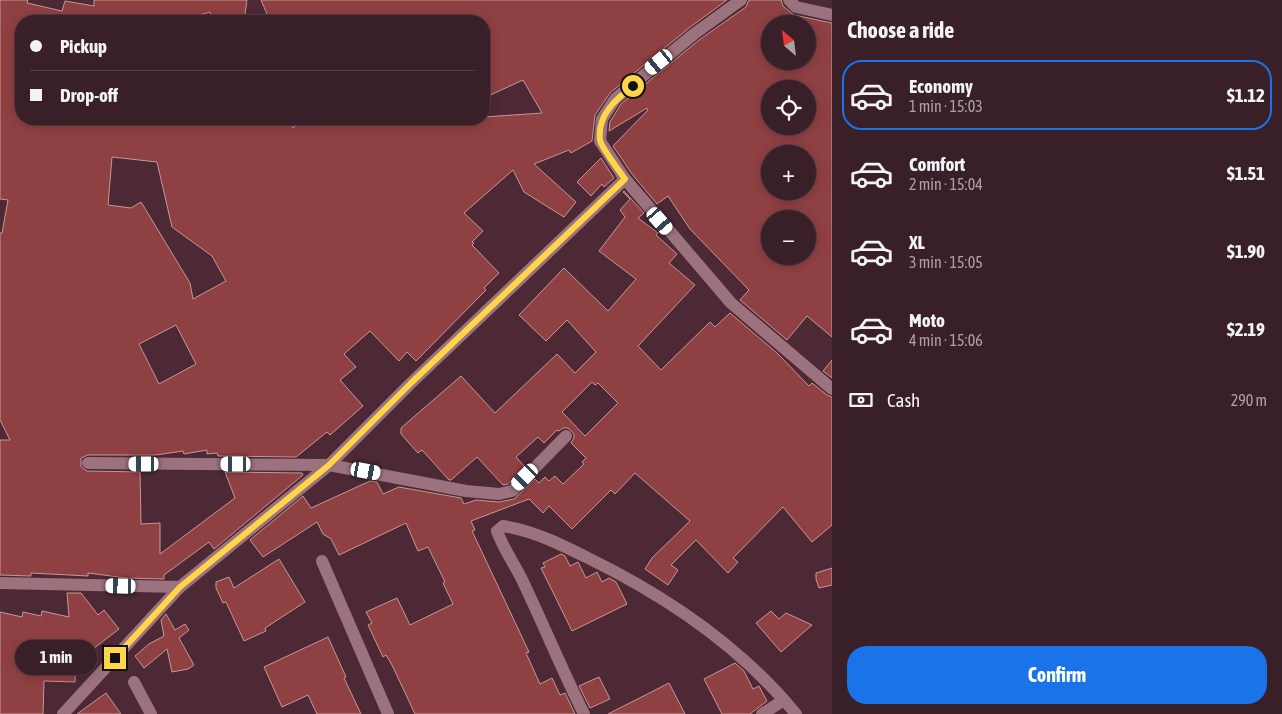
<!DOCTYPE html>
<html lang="en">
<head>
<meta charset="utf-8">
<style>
  body { margin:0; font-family:"Asap Condensed",sans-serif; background:#442c33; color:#f1f3f6; height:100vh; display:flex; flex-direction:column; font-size:19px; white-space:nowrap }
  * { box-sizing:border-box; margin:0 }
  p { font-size:16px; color:#aba2a7 }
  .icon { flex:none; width:28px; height:28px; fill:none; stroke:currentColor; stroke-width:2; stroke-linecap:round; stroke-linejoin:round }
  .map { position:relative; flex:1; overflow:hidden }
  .drawer { display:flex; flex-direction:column; background:#391f27; width:450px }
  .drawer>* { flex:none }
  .banner { position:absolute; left:15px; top:15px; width:475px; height:110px; border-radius:20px; box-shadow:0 2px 12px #0003,0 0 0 1px #533d44; display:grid; align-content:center; height:110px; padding:0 15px; background:#391f27 }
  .needle { width:32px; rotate:332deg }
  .controls { position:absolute; left:761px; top:15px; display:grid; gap:10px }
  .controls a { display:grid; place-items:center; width:55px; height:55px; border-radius:50%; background:#391f27; box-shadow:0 2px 12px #0003,0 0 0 1px #533d44; font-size:25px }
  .end { position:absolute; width:22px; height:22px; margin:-11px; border:6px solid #ffd54a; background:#111; box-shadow:0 0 0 2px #111 }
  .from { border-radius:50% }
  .bubble { position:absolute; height:35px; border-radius:18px; background:#391f27; box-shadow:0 2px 12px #0003,0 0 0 1px #533d44; font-size:16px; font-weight:700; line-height:35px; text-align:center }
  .car { position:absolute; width:15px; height:30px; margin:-15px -8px; border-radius:6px; box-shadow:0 0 4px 1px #0007; background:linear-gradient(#fff 24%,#345 0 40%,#fff 0 76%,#345 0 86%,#fff 0) }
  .banner b { display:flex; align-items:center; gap:18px; height:48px; font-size:19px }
  .banner b+b { border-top:1px solid #533d44 }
  .banner i { width:12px; height:12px; background:#f1f3f6 }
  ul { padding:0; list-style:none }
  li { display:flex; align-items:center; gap:15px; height:70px; margin:0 10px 8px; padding:0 5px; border:2px solid transparent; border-radius:20px }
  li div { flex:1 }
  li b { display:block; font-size:19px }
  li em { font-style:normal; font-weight:700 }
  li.on { border-color:#1a73e8 }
  li>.icon { width:45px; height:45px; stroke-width:1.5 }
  h2 { padding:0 15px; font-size:22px; line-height:60px }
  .pay { display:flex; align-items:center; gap:12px; height:55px; padding:0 15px; font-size:19px }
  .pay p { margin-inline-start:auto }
  .cta { display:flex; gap:10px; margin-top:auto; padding:10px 15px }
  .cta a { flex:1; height:58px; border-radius:20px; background:#1a73e8; color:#fff; font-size:20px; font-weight:700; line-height:58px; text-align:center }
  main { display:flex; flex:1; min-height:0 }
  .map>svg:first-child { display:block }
  .building { fill:#8f4043; stroke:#c59898; fill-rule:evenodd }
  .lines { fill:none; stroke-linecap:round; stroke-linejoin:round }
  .minor { stroke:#9b727e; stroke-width:12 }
  .route { stroke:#ffd54a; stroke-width:6 }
</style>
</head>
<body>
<main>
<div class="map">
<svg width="832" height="714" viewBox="0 0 832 714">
  <rect width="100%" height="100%" fill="#4c2934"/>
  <g class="building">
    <path d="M0 0H28L27 3 62 11 65 1 94 6V0H247L244 21H213L210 12 178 21H21V119H289L293 128 303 119H413L414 121 484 119V117L542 113 523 80 484 98V21H407L404 16 393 21H270L261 0H727L689 28 610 93 595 115 592 141 571 153 569 150 534 164 576 202 564 217 524 192 513 170 464 213 483 231 472 242 474 243 472 245 499 273 484 288 486 290 416 361 407 352 399 361 370 331 344 354 356 367 340 380 363 406 330 435 327 432 296 457 218 456 217 453 207 454V450L184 454 183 451 156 455H88L81 458V467L87 471 140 472 141 524 160 523V554L235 498 225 472 302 473 303 475 214 549 209 542 164 575V579L126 578 88 573V576L31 573V576L0 575V440H10L0 420V233H2L8 200 0 199ZM112 157 157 162 172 227 212 256 226 281 193 299 190 283 141 202 131 208 108 205ZM176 325 196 364 159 384 139 344Z"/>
    <path d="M749 0H781L783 6 794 15 832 23V337L807 316 787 340 740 300 749 290 690 229 668 196 657 204 632 174 613 146 648 110 647 108 609 131 610 122 621 104 699 40 746 7ZM770 24H808V61H770ZM770 89H808V126H770ZM770 154H808V191H770ZM770 219H808V256H770Z"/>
    <polygon points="601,158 614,178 604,187 602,184 591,196 577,182"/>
    <path d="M624 191 644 213 638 218 658 233 656 235 677 254 669 263 695 285 638 346 661 370 710 322 715 327 730 313 777 353 809 386 812 383 827 395 832 397V525L812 542 783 507 733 558 738 562 728 573 696 540 671 565 678 570 668 585 645 569 652 558 690 521 635 473 615 494 611 490 572 529 549 506 543 513 529 499 471 521 475 530 472 531 529 652 526 653 540 684 552 678 560 695 565 693 575 714H415L392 665 386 655 383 657 368 625 372 623 366 612 397 598 410 625 453 604 443 583 445 582 428 547 418 551 406 523 339 555 331 539 323 534 317 522 263 557 250 540 303 496 311 508 370 481 377 482 383 494 399 487 461 498 464 504 476 500 499 502 514 499 535 479 539 483 545 477 549 481 555 476 563 484 584 464 582 462 586 458 571 443 574 438V434L568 428H563L559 431 557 430 544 443 538 437 516 457 525 467 508 484 503 485 477 457 451 480H449L422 450 418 453 401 434V428L461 376 495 413 557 354 575 373 596 352 567 320 546 341 519 315 564 268 608 311 636 279 599 251 625 217 620 210 630 199 623 192ZM592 382 595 385 598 383 618 403 585 436 562 412Z"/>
    <polygon points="832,360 832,378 823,371"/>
    <polygon points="561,554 565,556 570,566 578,562 586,578 597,572 602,582 609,578 616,582 627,604 572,631 541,568 545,567 543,563"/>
    <polygon points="279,559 305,602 265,628 266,631 244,641 226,602 223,603 216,588 216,582 229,577 234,588"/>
    <polygon points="832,568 832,585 819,588 816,579 816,573"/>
    <polygon points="67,593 81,593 98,615 104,610 119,629 76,662 75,682 44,681 43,714 0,714 0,612 22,617 23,612 41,616 42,611 69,617"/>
    <polygon points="771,611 779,619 786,613 812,625 781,652 756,623"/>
    <polygon points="166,614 175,630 185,624 189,630 179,638 194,665 188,669 172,672 167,649 144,668 135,656 149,644 164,636 161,620"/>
    <polygon points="328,637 346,677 344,678 361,714 317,714 308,695 282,707 264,667"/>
    <polygon points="735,663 744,671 753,689 759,686 767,701 750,714 722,714 704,679"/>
    <polygon points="599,677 610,699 590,708 579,686"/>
    <polygon points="669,683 685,714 608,714"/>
    <polygon points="106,693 121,714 77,714"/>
  </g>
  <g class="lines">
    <g class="minor">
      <polyline points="741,0 694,34 615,99 602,119 600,141 625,179 731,303 832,389"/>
      <polyline points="789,0 796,7 832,15"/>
      <polyline points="88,463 329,465 466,491 499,494 512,491 566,436"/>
      <polyline points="322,561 388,714"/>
      <polyline points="0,583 180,587"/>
      <polyline points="134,682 151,714"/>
      <polyline points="63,714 180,587 329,465 411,383 625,179"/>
      <path d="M584 714C563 672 545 628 525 586 517 567 504 551 497 531L503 526C534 531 560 544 588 558 666 596 740 646 796 714"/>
      <polyline points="762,714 784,700"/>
    </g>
  </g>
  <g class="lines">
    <path class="route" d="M115 658 180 587 329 465 411 383 625 179C620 172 601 147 600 140 597 115 616 99 633 86"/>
  </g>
</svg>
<div class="controls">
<a><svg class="needle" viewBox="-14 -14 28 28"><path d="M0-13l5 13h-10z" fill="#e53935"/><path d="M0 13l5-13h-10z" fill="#aba2a7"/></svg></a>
<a><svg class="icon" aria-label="locate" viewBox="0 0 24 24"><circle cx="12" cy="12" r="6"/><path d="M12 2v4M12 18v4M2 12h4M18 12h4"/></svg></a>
<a>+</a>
<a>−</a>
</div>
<i class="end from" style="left:633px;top:86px"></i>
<i class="end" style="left:115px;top:658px"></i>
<div class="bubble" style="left:15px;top:640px;width:82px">1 min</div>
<i class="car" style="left:659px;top:62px;rotate:231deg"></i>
<i class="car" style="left:660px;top:221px;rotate:139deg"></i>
<i class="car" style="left:144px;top:464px;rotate:270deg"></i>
<i class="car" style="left:236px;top:464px;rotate:270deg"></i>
<i class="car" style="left:366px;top:471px;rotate:100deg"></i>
<i class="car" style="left:525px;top:477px;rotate:225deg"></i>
<i class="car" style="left:121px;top:586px;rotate:271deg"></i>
<div class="banner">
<b><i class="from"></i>Pickup</b>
<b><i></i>Drop-off</b>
</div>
</div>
<section class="drawer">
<h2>Choose a ride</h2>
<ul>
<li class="on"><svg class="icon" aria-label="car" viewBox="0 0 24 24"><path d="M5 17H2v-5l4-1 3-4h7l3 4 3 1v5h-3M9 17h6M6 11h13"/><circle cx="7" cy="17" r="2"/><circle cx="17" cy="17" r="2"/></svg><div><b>Economy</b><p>1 min · 15:03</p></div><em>$1.12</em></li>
<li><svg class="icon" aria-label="car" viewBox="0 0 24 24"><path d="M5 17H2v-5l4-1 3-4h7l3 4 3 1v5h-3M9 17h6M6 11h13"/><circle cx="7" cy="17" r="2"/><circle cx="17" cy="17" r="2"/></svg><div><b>Comfort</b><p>2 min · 15:04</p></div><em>$1.51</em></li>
<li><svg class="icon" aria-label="car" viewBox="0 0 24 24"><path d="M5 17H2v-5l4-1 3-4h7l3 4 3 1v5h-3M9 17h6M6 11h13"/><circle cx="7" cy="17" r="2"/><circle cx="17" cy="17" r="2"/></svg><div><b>XL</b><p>3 min · 15:05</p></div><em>$1.90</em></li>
<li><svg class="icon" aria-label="car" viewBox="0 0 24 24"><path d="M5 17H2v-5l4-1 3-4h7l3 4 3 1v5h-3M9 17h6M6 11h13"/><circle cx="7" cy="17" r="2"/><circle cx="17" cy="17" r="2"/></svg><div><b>Moto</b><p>4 min · 15:06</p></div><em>$2.19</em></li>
</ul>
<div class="pay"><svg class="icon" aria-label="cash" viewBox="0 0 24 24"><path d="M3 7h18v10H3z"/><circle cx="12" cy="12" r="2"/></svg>Cash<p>290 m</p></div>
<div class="cta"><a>Confirm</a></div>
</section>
</main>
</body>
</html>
